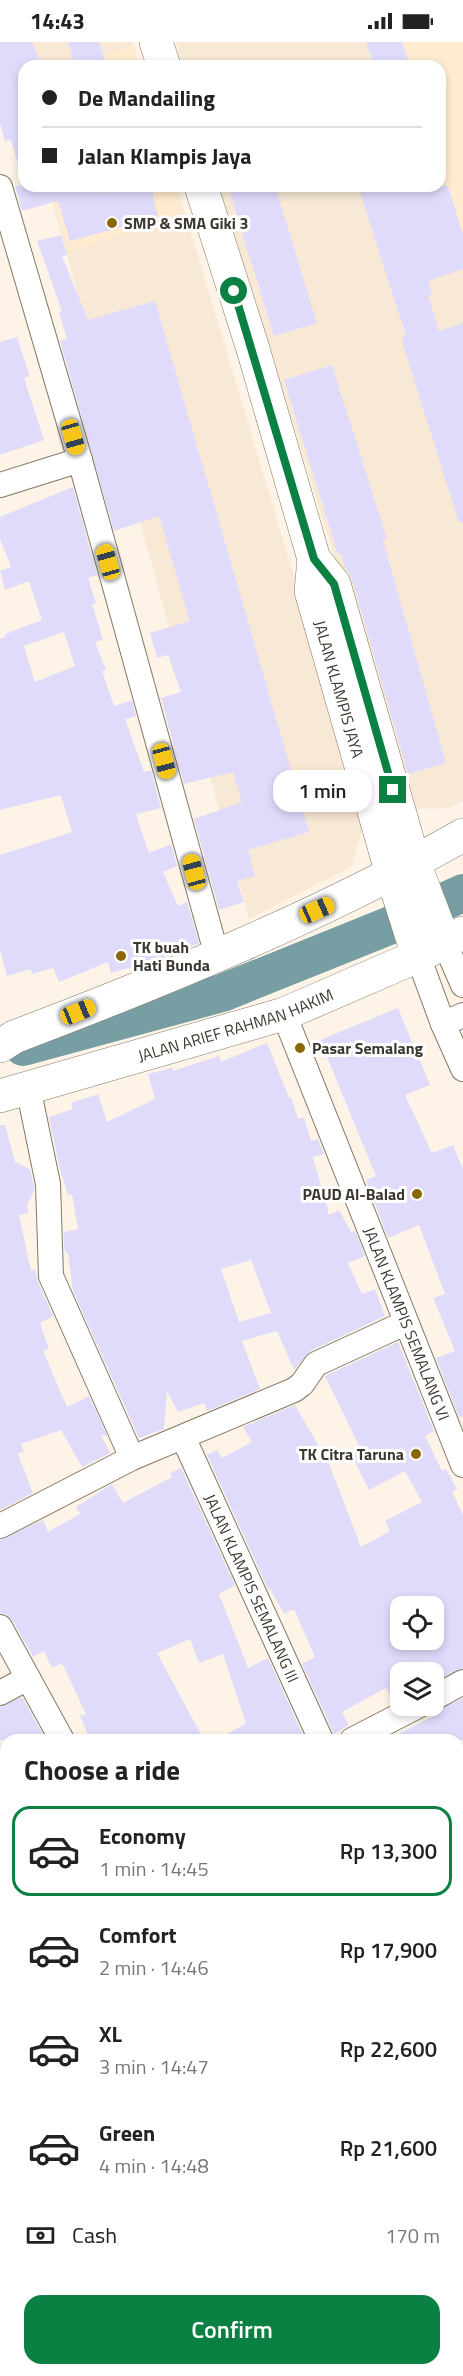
<!DOCTYPE html>
<html lang="en">
<head>
<meta charset="utf-8">
<style>
  body { margin:0; font-family:"Titillium Web",sans-serif; background:#f6f6f6; color:#222; height:100vh; display:flex; flex-direction:column; font-size:22px; white-space:nowrap }
  * { box-sizing:border-box; margin:0 }
  p { font-size:20px; color:#767676 }
  .icon { flex:none; width:33px; height:33px; fill:none; stroke:currentColor; stroke-width:2; stroke-linecap:round; stroke-linejoin:round }
  .map { position:relative; flex:1; overflow:hidden }
  .panel { position:absolute; left:0px; top:1692px; width:464px; height:642px; display:flex; flex-direction:column; background:#fff; border-radius:18px 18px 0 0; box-shadow:0 3px 9px #0003 }
  .panel>* { flex:none }
  .guide { position:absolute; left:18px; top:18px; width:428px; height:132px; border-radius:18px; box-shadow:0 3px 9px #0003; display:grid; align-content:center; height:132px; padding:0 24px; background:#fff }
  .buttons { position:absolute; left:390px; top:1554px; display:grid; gap:12px }
  .buttons a { display:grid; place-items:center; width:54px; height:54px; border-radius:12px; background:#fff; box-shadow:0 3px 9px #0003; font-size:30px }
  .end { position:absolute; width:27px; height:27px; margin:-14px; border:8px solid #0b8043; background:#fff; box-shadow:0 0 0 3px #fff }
  .from { border-radius:50% }
  .bubble { position:absolute; height:42px; border-radius:18px; background:#fff; box-shadow:0 3px 9px #0003; font-size:20px; font-weight:600; line-height:42px; text-align:center }
  .car { position:absolute; width:18px; height:36px; margin:-18px -9px; border-radius:8px; box-shadow:0 0 4px 2px #0007; background:linear-gradient(#f5c518 24%,#345 0 40%,#f5c518 0 76%,#345 0 86%,#f5c518 0) }
  .guide b { display:flex; align-items:center; gap:21px; height:57px; font-size:22px }
  .guide b+b { border-top:2px solid #e0e0e0 }
  .guide i { width:15px; height:15px; background:#222 }
  ul { padding:0; list-style:none }
  li { display:flex; align-items:center; gap:18px; height:90px; margin:0 12px 9px; padding:0 12px; border:3px solid transparent; border-radius:18px }
  li div { flex:1 }
  li b { display:block; font-size:22px }
  li em { font-style:normal; font-weight:600 }
  li.active { border-color:#0b8043 }
  li>.icon { width:54px; height:54px; stroke-width:1.5 }
  h2 { padding:0 24px; font-size:27px; line-height:72px }
  .pay { display:flex; align-items:center; gap:15px; height:66px; padding:0 24px; font-size:22px }
  .pay p { margin-inline-start:auto }
  .action { display:flex; gap:12px; margin-top:auto; padding:12px 24px }
  .action a { flex:1; height:69px; border-radius:18px; background:#0b8043; color:#fff; font-size:24px; font-weight:600; line-height:69px; text-align:center }
  .status { display:flex; justify-content:space-between; align-items:center; height:42px; padding:0 30px; background:#fff; direction:ltr }
  .status svg { height:16px; fill:currentColor }
  .map>svg:first-child { display:block }
  .commercial { fill:#f8e9d6 }
  .built { fill:#ffebcf }
  .lines { fill:none; stroke-linecap:round; stroke-linejoin:round }
  .river { stroke:#779fa3; stroke-width:38 }
  .building { fill:#e0dbfb; fill-rule:evenodd }
  .street-casing { stroke:#857865; stroke-width:26 }
  .secondary-casing { stroke:#857865; stroke-width:34 }
  .street { stroke:#fff; stroke-width:24 }
  .secondary { stroke:#fff; stroke-width:33 }
  .route { stroke:#0b8043; stroke-width:8 }
  .poi-dot { fill:#8c6708; stroke:#fff; stroke-width:2 }
  .labels { text-anchor:middle; stroke-width:6; stroke-linejoin:round; paint-order:stroke }
  .poi-label { font-size:16px; font-weight:bold; fill:#3d382f; stroke:#fff; text-anchor:start }
  .street-label { font-size:16px; fill:#3d382f; stroke:#fff }
</style>
</head>
<body>
<div class="status"><b>14:43</b><svg viewBox="0 0 49 12"><path d="M0 12V9h3v3zM5 12V6h3v6zM10 12V3h3v9zM15 12V0h3v12zM26 1h20v11H26zM47 4h2v5h-2z"/></svg></div>
<div class="map">
<svg width="463" height="2334" viewBox="0 0 463 2334">
  <rect width="100%" height="100%" fill="#fdf4e7"/>
  <g class="commercial">
    <polygon points="9,0 132,0 139,24 24,24"/>
    <polygon points="176,0 402,0 410,24 182,24"/>
    <polygon points="440,119 463,193 463,759 449,766 413,767 219,144 440,144"/>
    <polygon points="48,144 177,144 357,744 363,784 351,825 249,877"/>
  </g>
  <g class="built">
    <polygon points="402,0 463,0 463,193 440,119 440,24 410,24"/>
    <polygon points="134,4 140,24 67,24"/>
    <polygon points="50,144 175,144 184,174 69,209"/>
  </g>
  <g class="lines">
    <g class="river">
      <polyline points="23,1005 222,951 396,881 463,851"/>
      <polyline points="458,1916 463,1913"/>
      <polyline points="0,2085 6,2090"/>
      <polyline points="211,2328 216,2334"/>
    </g>
  </g>
  <g class="building">
    <polygon points="0,0 32,0 41,24 24,24 24,128 20,128 11,98 5,99 0,81"/>
    <polygon points="68,0 99,0 107,24 75,24"/>
    <polygon points="366,0 402,0 410,24 374,24"/>
    <polygon points="15,144 100,144 102,151 132,144 151,144 158,175 70,199 58,159 22,169"/>
    <polygon points="228,144 275,144 317,281 274,294"/>
    <polygon points="358,144 448,144 463,193 463,227 428,239 432,253 428,254 439,289 463,281 463,480 459,481 401,296 406,294"/>
    <polygon points="61,193 67,213 62,214 88,278 155,259 309,790 248,808 255,834 237,839 244,860 219,868 194,777 242,760 233,730 184,742 161,656 181,650 168,613 157,616 150,591 190,579 159,474 114,489 60,299 67,297 59,270 62,269 37,199"/>
    <polygon points="17,295 30,334 24,336 44,398 0,413 0,300"/>
    <polygon points="332,323 387,497 383,498 446,721 408,732 352,537 345,525 341,511 338,512 284,338"/>
    <path d="M73 445 97 533 88 536 96 561 92 562 103 598 95 600 106 628 102 629 114 664 132 658 136 674 125 677 144 730 151 728 161 766 136 772 149 811 171 802 177 824 163 830 178 864 187 860 199 901 160 917 111 931 108 920 59 940 53 926 32 932 31 927 7 934 0 908V813L72 790 61 753 0 768V597L6 594 5 592 42 578 29 539 5 548 0 529 11 525 0 497V475ZM64 590 75 624 35 640 24 604Z"/>
    <polygon points="398,966 430,1043 405,1053 432,1111 453,1103 463,1127 463,1374 459,1376 436,1316 455,1309 433,1256 445,1252 419,1183 388,1196 366,1138 376,1134 320,998"/>
    <path d="M267 1001 289 1056 291 1055 298 1077 304 1075 311 1099 318 1097 324 1112 313 1115 329 1173 339 1168 351 1190 355 1189 365 1214 348 1221 362 1252 375 1247 385 1274 310 1309 294 1328 277 1289 242 1299 260 1347 207 1369 204 1361 178 1370 167 1349 164 1387 139 1396 73 1249 68 1211 66 1212 64 1205V1190L78 1187 72 1152 68 1153 60 1128 49 1075 73 1067 71 1061 98 1052 107 1080 155 1057 148 1032 172 1026 173 1029 219 1014 221 1020ZM251 1218 271 1271 239 1280 221 1227Z"/>
    <polygon points="0,1083 5,1083 15,1120 30,1127 34,1144 34,1149 27,1163 29,1171 19,1173 31,1229 35,1227 38,1240 53,1274 40,1281 49,1307 43,1309 67,1365 89,1354 107,1394 101,1393 110,1411 82,1425 61,1388 21,1402 24,1409 18,1412 33,1451 0,1468"/>
    <path d="M398 1300 434 1389 425 1394 442 1429 446 1427 457 1447 452 1450 463 1473V1626L434 1640V1630H400V1657L394 1660 386 1646 342 1670 349 1683 334 1692 302 1622 315 1615 294 1567 284 1572 270 1547H268L207 1413 217 1408 222 1416 252 1400 243 1385 295 1363 329 1422 361 1505 390 1489 385 1479 422 1460 405 1429 369 1448 351 1412 361 1408 325 1334ZM400 1564H434V1598H400Z"/>
    <polygon points="181,1426 235,1543 219,1552 248,1626 268,1616 305,1698 217,1698 246,1681 223,1612 199,1621 190,1597 157,1611 204,1698 90,1698 80,1674 86,1672 62,1621 52,1626 44,1609 33,1615 12,1578 7,1573 0,1571 0,1498 43,1478 48,1490 80,1472 76,1465 112,1442 123,1461 172,1435 170,1431"/>
    <polygon points="22,1655 46,1698 0,1698 0,1665"/>
    <polygon points="463,1656 463,1698 386,1698 434,1674 434,1670"/>
  </g>
  <g class="lines">
    <g class="street-casing">
      <g id="street">
        <polyline points="0,145 80,418 217,914"/>
        <polyline points="0,443 80,418"/>
        <polyline points="445,902 463,943"/>
        <polyline points="418,914 443,982 463,1027"/>
        <path id="s1" d="M284 972 463 1423"/>
        <polyline points="443,982 463,973"/>
        <polyline points="28,1045 48,1142 51,1234 132,1416"/>
        <path id="s2" d="M183 1395 321 1698"/>
        <polyline points="0,1484 132,1416 294,1348 302,1342 316,1322 405,1281"/>
        <polyline points="0,1585 62,1698"/>
        <polyline points="0,1651 28,1636"/>
        <polyline points="434,1656 463,1640"/>
        <polyline points="352,1698 418,1664"/>
        <polyline points="458,1835 463,1832"/>
        <polyline points="0,1879 6,1876"/>
        <polyline points="458,1947 463,1944"/>
        <polyline points="458,2103 463,2100"/>
        <polyline points="0,2231 6,2239"/>
        <polyline points="458,2264 463,2261"/>
        <polyline points="81,2328 86,2334"/>
        <polyline points="256,2328 261,2334"/>
        <polyline points="153,2334 168,2328"/>
        <polyline points="328,2334 339,2328"/>
      </g>
    </g>
    <g class="secondary-casing">
      <g id="secondary">
        <polyline points="156,0 164,24"/>
        <polyline points="201,144 253,307 314,517 334,542 414,821 445,902"/>
        <path id="s3" d="M314 517 311 549 392 832 418 914"/>
        <path d="M0 1004 14 995C167 937 320 874 463 793"/>
        <path id="s4" d="M0 1054 284 972 418 914 463 891"/>
      </g>
    </g>
    <use href="#street" class="street"/>
    <use href="#secondary" class="secondary"/>
  </g>
  <g class="lines">
    <polyline class="route" points="234,249 314,517 334,542 393,748"/>
  </g>
  <g class="poi-dot">
    <circle cx="112" cy="181" r="6"/>
    <circle cx="121" cy="914" r="6"/>
    <circle cx="300" cy="1006" r="6"/>
    <circle cx="417" cy="1152" r="6"/>
    <circle cx="416" cy="1412" r="6"/>
  </g>
  <g class="labels">
    <g class="poi-label">
      <text x="124" y="187">SMP &amp; SMA Giki 3</text>
      <text x="133" y="911">TK buah<tspan x="133" dy="18">Hati Bunda</tspan></text>
      <text x="312" y="1012">Pasar Semalang</text>
      <text x="405" y="1158" text-anchor="end">PAUD Al-Balad</text>
      <text x="404" y="1418" text-anchor="end">TK Citra Taruna</text>
    </g>
    <g class="street-label">
      <text dy="6" stroke="none"><textPath href="#s3" startOffset="134">JALAN KLAMPIS JAYA</textPath></text>
      <text dy="6" stroke="none"><textPath href="#s4" startOffset="246">JALAN ARIEF RAHMAN HAKIM</textPath></text>
      <text dy="6" stroke="none"><textPath href="#s1" startOffset="333">JALAN KLAMPIS SEMALANG VI</textPath></text>
      <text dy="6" stroke="none"><textPath href="#s2" startOffset="166">JALAN KLAMPIS SEMALANG III</textPath></text>
    </g>
  </g>
</svg>
<div class="buttons">
<a><svg class="icon" aria-label="locate" viewBox="0 0 24 24"><circle cx="12" cy="12" r="6"/><path d="M12 2v4M12 18v4M2 12h4M18 12h4"/></svg></a>
<a><svg class="icon" aria-label="layers" viewBox="0 0 24 24"><path d="M12 4l9 5-9 5-9-5zM3 14l9 5 9-5"/></svg></a>
</div>
<i class="end from" style="left:234px;top:249px"></i>
<i class="end" style="left:393px;top:748px"></i>
<div class="bubble" style="left:273px;top:728px;width:99px">1 min</div>
<i class="car" style="left:73px;top:395px;rotate:164deg"></i>
<i class="car" style="left:108px;top:520px;rotate:344deg"></i>
<i class="car" style="left:164px;top:719px;rotate:165deg"></i>
<i class="car" style="left:194px;top:830px;rotate:345deg"></i>
<i class="car" style="left:317px;top:868px;rotate:66deg"></i>
<i class="car" style="left:78px;top:970px;rotate:68deg"></i>
<div class="guide">
<b><i class="from"></i>De Mandailing</b>
<b><i></i>Jalan Klampis Jaya</b>
</div>
<section class="panel">
<h2>Choose a ride</h2>
<ul>
<li class="active"><svg class="icon" aria-label="car" viewBox="0 0 24 24"><path d="M5 17H2v-5l4-1 3-4h7l3 4 3 1v5h-3M9 17h6M6 11h13"/><circle cx="7" cy="17" r="2"/><circle cx="17" cy="17" r="2"/></svg><div><b>Economy</b><p>1 min · 14:45</p></div><em>Rp 13,300</em></li>
<li><svg class="icon" aria-label="car" viewBox="0 0 24 24"><path d="M5 17H2v-5l4-1 3-4h7l3 4 3 1v5h-3M9 17h6M6 11h13"/><circle cx="7" cy="17" r="2"/><circle cx="17" cy="17" r="2"/></svg><div><b>Comfort</b><p>2 min · 14:46</p></div><em>Rp 17,900</em></li>
<li><svg class="icon" aria-label="car" viewBox="0 0 24 24"><path d="M5 17H2v-5l4-1 3-4h7l3 4 3 1v5h-3M9 17h6M6 11h13"/><circle cx="7" cy="17" r="2"/><circle cx="17" cy="17" r="2"/></svg><div><b>XL</b><p>3 min · 14:47</p></div><em>Rp 22,600</em></li>
<li><svg class="icon" aria-label="car" viewBox="0 0 24 24"><path d="M5 17H2v-5l4-1 3-4h7l3 4 3 1v5h-3M9 17h6M6 11h13"/><circle cx="7" cy="17" r="2"/><circle cx="17" cy="17" r="2"/></svg><div><b>Green</b><p>4 min · 14:48</p></div><em>Rp 21,600</em></li>
</ul>
<div class="pay"><svg class="icon" aria-label="cash" viewBox="0 0 24 24"><path d="M3 7h18v10H3z"/><circle cx="12" cy="12" r="2"/></svg>Cash<p>170 m</p></div>
<div class="action"><a>Confirm</a></div>
</section>
</div>
</body>
</html>
